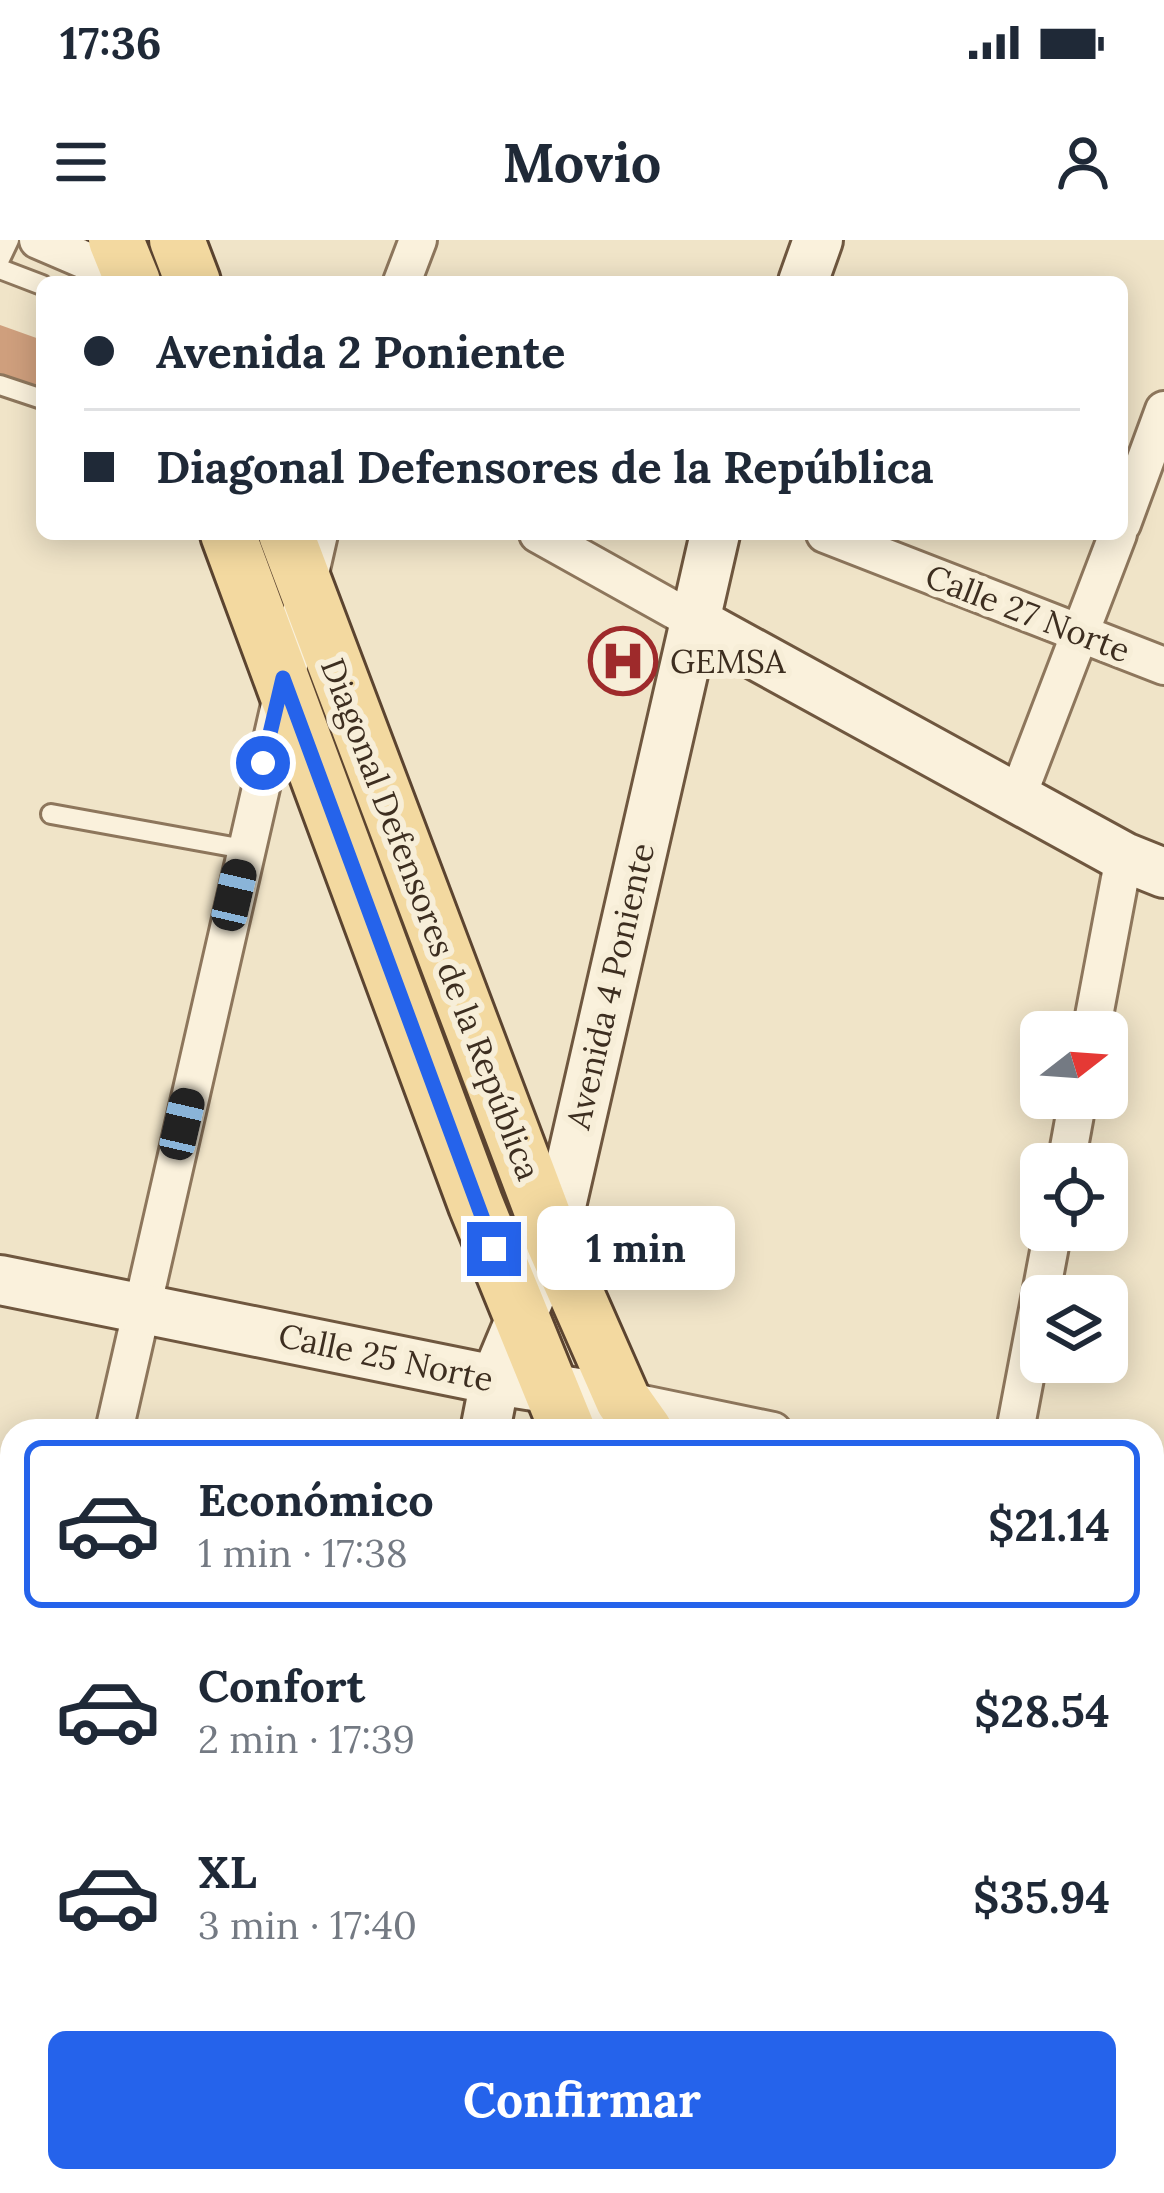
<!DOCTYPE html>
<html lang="es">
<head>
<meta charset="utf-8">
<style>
  body { margin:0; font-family:Lora,serif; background:#f2f2f3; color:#1f2937; height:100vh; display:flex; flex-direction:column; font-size:45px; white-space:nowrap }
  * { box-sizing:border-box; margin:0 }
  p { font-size:39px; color:#747a83 }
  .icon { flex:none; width:66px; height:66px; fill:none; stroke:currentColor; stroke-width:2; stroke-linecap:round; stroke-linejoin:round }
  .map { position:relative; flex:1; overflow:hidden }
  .sheet { position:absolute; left:0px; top:1179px; width:1164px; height:774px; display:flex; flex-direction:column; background:#fff; border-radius:36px 36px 0 0; box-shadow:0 6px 30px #0003 }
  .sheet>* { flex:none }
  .guide { position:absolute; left:36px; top:36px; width:1092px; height:264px; border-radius:18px; box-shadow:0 6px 30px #0003; display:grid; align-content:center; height:264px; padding:0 48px; background:#fff }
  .needle { width:78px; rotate:73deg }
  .controls { position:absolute; left:1020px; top:771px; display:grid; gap:24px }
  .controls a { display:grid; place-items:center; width:108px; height:108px; border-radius:18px; background:#fff; box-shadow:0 6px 30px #0003; font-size:60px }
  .end { position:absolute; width:54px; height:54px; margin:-27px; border:15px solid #2563eb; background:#fff; box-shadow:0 0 0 6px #fff }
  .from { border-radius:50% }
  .bubble { position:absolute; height:84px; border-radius:18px; background:#fff; box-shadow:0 6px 30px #0003; font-size:39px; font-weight:700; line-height:84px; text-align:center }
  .car { position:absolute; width:36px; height:72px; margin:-36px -18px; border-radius:15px; box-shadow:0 0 9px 3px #0007; background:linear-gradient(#222 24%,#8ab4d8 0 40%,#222 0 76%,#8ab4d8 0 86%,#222 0) }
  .guide b { display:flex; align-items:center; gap:42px; height:114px; font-size:45px }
  .guide b+b { border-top:3px solid #e0e1e3 }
  .guide i { width:30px; height:30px; background:#1f2937 }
  ul { padding:21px 0 0; list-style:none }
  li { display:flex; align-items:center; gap:36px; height:168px; margin:0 24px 18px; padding:0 24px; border:6px solid transparent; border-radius:18px }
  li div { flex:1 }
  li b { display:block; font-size:45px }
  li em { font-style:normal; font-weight:700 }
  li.on { border-color:#2563eb }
  li>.icon { width:108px; height:108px; stroke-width:1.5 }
  .button { display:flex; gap:24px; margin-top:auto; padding:24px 48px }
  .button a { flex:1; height:138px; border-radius:18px; background:#2563eb; color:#fff; font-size:48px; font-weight:700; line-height:138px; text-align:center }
  .status { display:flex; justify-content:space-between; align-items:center; height:84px; padding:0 60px; background:#fff; direction:ltr }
  .status svg { height:33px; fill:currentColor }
  header { display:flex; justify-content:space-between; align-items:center; height:156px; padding:0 48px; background:#fff; font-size:54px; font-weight:700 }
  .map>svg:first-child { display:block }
  .building { fill:#cf9f7d }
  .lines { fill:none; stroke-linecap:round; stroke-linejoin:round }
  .lane-casing { stroke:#8d765c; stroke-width:24 }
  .street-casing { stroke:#8d765c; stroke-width:42 }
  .secondary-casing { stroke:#6f573f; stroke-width:54 }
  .primary-casing { stroke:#5b4430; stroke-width:60 }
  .lane { stroke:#faf1dc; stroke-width:18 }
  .street { stroke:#faf1dc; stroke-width:36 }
  .secondary { stroke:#faf1dc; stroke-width:48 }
  .primary { stroke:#f3d9a0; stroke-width:54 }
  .route { stroke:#2563eb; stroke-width:15 }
  .labels { text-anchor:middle; stroke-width:12; stroke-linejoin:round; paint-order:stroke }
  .street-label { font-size:33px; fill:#3d2e20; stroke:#f7eed8 }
  .poi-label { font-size:33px; fill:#3d2e20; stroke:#f7eed8; text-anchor:start }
</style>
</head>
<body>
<div class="status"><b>17:36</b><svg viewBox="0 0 49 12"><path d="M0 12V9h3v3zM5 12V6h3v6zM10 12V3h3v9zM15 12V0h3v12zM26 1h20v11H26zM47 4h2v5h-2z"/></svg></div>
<header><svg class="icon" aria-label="menu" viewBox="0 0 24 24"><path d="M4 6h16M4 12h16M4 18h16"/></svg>Movio<svg class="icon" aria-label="person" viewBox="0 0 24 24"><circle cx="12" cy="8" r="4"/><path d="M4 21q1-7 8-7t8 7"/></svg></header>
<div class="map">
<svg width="1164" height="1953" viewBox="0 0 1164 1953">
  <rect width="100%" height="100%" fill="#f0e4c8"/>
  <polygon class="building" points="0,85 42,100 42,153 0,138"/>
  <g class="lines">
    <g class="lane-casing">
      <g id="lane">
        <polyline points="0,19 9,0"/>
        <polyline points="0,29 42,45"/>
        <polyline points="0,145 42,159"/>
        <polyline points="51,574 244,609"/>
        <polyline points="715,1941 770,1953"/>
      </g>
    </g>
    <g class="street-casing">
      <g id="street">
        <polyline points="38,0 136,42"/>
        <polyline points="402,42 418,0"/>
        <polyline points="1122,284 1164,170"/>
        <polyline points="538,294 692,380"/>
        <polyline points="825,294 1164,426"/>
        <polyline points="1018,555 1118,294"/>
        <polyline points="1091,792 1124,617"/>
        <polyline points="1066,924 1078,858"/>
        <polyline points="623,1160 773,1191"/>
        <polyline points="114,1191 319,294"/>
        <polyline points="1015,1191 1053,990"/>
        <polyline points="1152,1268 1164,1270"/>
        <polyline points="0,1741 12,1684"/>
        <polyline points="861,1953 863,1941"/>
      </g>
    </g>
    <g class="secondary-casing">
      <g id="secondary">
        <polyline points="803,42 818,0"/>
        <polyline points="692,380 1124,617 1164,633"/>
        <polyline points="0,1040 495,1140 623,1160"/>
        <polyline points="485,1191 495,1140 553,1001 715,294"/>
        <polyline points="0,1906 12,1908"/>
        <polyline points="181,1941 243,1953"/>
        <polyline points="329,1953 332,1941"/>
        <polyline points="415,1953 417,1941"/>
      </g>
    </g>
    <g class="primary-casing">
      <g id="primary">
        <polyline points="116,0 133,42"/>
        <polyline points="177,0 193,42"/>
        <polyline points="228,294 476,965 568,1191"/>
        <polyline points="286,294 553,1001 623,1160 645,1191"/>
        <polyline points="1152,1696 1164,1706"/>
        <polyline points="1152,1785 1164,1796"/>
      </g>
    </g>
    <use href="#lane" class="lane"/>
    <use href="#street" class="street"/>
    <use href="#secondary" class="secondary"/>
    <use href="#primary" class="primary"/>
  </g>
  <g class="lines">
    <polyline class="route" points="263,523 283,438 494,1009"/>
  </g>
  <defs>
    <g id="hospital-ring" transform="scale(3.45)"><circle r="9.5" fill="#f7eed8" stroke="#9e2a2b" stroke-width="1.5"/><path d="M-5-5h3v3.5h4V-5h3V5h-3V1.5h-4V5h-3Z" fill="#9e2a2b"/></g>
  </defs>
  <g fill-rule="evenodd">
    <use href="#hospital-ring" x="623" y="421"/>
  </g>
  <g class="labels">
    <g class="street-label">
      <text transform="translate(1028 373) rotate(21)" y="12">Calle 27 Norte</text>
      <text transform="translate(431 679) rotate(69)" y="12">Diagonal Defensores de la República</text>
      <text transform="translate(610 746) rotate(-77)" y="12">Avenida 4 Poniente</text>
      <text transform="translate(386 1117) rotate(12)" y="12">Calle 25 Norte</text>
    </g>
    <g class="poi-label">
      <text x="670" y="433">GEMSA</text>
    </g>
  </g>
</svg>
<div class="controls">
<a><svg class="needle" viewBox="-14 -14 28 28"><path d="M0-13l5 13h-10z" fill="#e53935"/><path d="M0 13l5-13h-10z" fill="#747a83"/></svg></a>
<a><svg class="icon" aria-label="locate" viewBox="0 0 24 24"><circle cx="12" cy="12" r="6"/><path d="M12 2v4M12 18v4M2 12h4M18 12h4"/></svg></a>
<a><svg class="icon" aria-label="layers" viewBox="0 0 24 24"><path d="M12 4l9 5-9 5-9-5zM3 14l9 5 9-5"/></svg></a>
</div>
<i class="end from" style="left:263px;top:523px"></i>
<i class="end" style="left:494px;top:1009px"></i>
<div class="bubble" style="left:537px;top:966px;width:198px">1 min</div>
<i class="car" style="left:234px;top:655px;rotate:13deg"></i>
<i class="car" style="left:182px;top:884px;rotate:13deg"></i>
<div class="guide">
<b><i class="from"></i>Avenida 2 Poniente</b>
<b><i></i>Diagonal Defensores de la República</b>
</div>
<section class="sheet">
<ul>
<li class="on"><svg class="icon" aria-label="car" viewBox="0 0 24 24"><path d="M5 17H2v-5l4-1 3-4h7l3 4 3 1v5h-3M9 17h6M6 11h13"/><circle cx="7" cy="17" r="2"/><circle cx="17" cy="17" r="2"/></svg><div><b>Económico</b><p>1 min · 17:38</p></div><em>$21.14</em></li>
<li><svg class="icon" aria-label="car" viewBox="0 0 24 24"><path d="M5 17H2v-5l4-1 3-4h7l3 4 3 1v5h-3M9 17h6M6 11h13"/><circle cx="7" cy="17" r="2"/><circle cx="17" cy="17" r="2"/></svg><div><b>Confort</b><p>2 min · 17:39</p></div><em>$28.54</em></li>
<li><svg class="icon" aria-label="car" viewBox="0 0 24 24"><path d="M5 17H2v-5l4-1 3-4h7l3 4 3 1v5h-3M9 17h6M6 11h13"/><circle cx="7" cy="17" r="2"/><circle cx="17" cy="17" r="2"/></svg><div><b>XL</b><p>3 min · 17:40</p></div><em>$35.94</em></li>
</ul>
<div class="button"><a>Confirmar</a></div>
</section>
</div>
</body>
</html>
